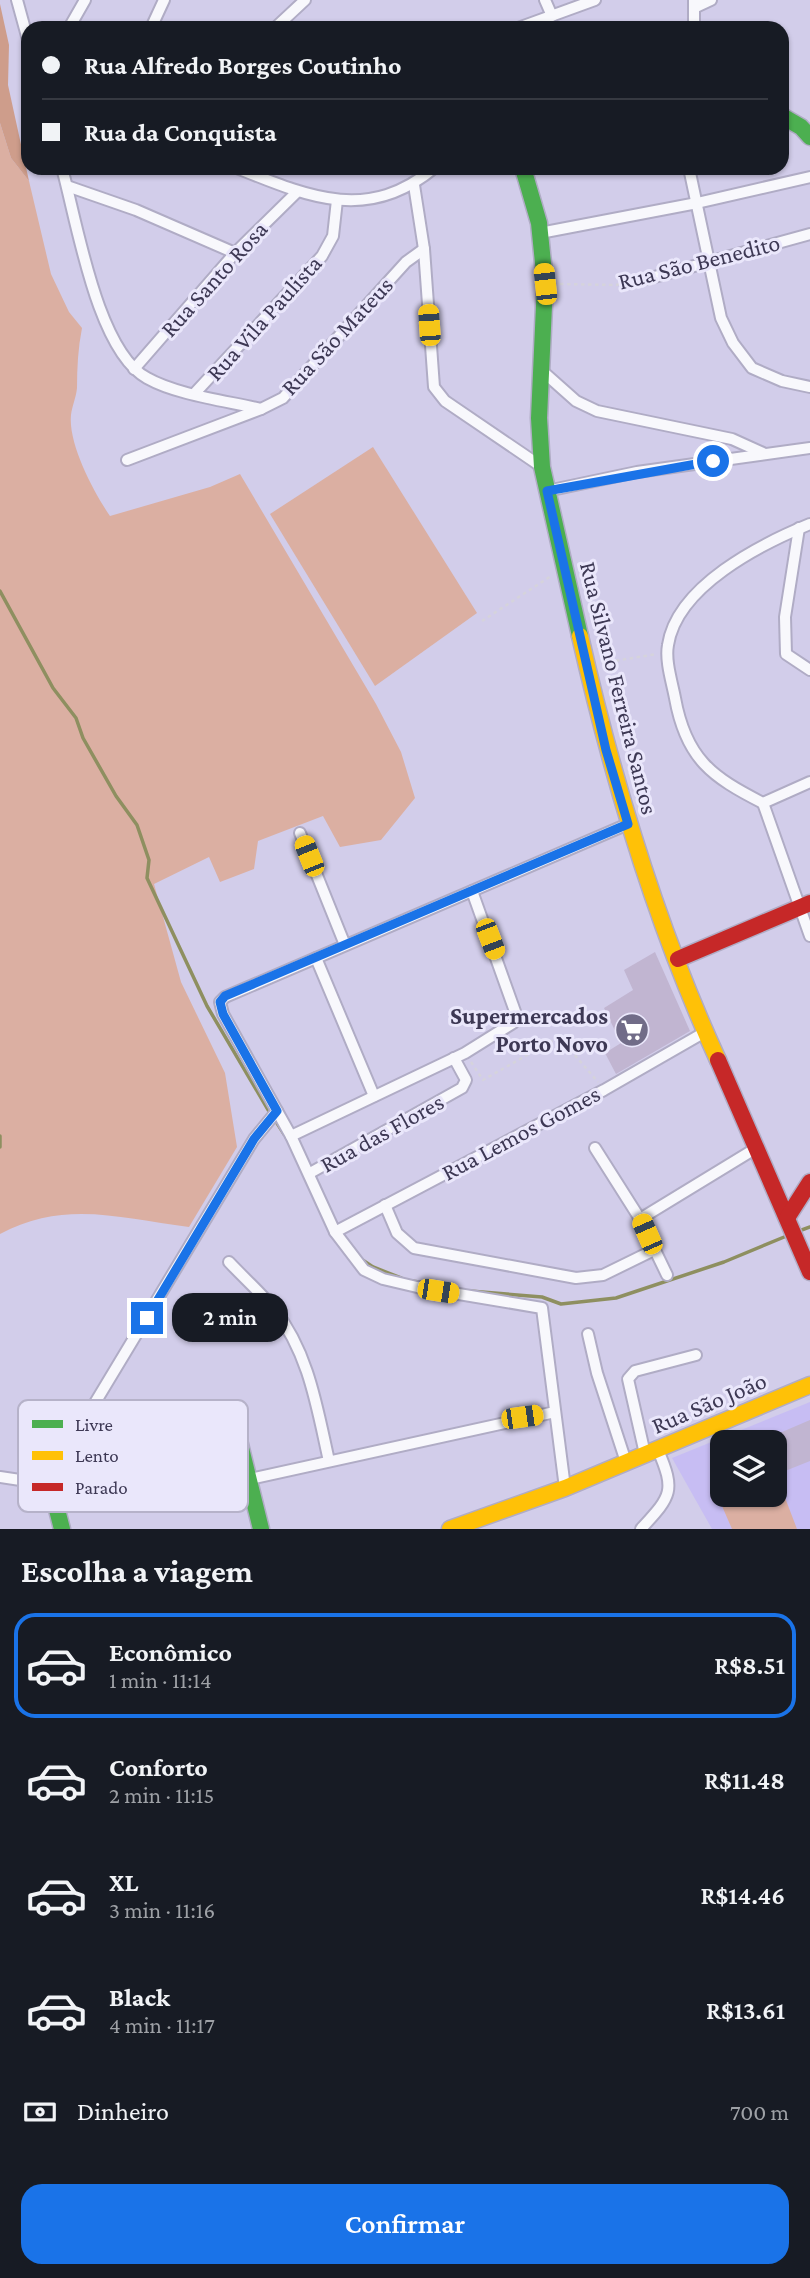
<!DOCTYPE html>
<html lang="pt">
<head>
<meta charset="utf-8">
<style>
  body { margin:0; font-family:"Crimson Pro",serif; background:#242831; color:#f1f3f6; height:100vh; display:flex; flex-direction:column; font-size:26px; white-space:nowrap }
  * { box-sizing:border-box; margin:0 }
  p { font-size:23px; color:#9ea1a6 }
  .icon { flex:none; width:38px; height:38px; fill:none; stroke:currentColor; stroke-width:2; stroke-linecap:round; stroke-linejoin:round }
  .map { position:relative; height:1529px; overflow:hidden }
  .side { display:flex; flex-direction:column; background:#171b24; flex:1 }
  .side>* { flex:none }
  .guide { position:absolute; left:21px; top:21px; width:768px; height:154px; border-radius:21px; box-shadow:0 2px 5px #0004; display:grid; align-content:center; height:154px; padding:0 21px; background:#171b24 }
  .tools { position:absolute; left:710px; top:1430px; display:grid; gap:14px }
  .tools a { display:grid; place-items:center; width:77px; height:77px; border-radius:14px; background:#171b24; box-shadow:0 2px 5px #0004; font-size:35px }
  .end { position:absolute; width:32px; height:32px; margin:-16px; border:9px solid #1a73e8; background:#fff; box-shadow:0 0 0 4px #fff }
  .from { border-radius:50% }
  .bubble { position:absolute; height:49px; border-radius:21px; background:#171b24; box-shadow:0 2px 5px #0004; font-size:23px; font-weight:600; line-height:49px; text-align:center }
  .car { position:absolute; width:21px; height:42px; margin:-21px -10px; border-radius:9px; box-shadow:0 0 5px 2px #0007; background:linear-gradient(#f5c518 24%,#345 0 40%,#f5c518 0 76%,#345 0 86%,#f5c518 0) }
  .guide b { display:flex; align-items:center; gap:24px; height:66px; font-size:26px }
  .guide b+b { border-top:2px solid #363941 }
  .guide i { width:18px; height:18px; background:#f1f3f6 }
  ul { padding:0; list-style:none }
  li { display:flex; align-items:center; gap:21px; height:105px; margin:0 14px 10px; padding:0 7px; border:4px solid transparent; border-radius:21px }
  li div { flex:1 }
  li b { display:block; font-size:26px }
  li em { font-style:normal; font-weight:600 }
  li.selected { border-color:#1a73e8 }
  li>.icon { width:63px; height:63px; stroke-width:1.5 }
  h2 { padding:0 21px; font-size:32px; line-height:84px }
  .pay { display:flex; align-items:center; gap:18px; height:77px; padding:0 21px; font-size:26px }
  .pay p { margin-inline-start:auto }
  .primary-button { display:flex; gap:14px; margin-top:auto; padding:14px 21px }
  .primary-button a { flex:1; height:80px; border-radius:21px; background:#1a73e8; color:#fff; font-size:28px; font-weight:600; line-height:80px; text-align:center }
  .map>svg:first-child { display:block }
  .built { fill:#c7bdf3; fill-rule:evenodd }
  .green { fill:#dbafa2 }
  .forest { fill:#ce9d8b }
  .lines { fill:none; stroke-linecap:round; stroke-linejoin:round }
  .stream { stroke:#8e8f60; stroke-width:3.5 }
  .building { fill:#c1b5d1 }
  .street-casing { stroke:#b0acc5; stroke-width:14 }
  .fast-casing { stroke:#b0acc5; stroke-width:19 }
  .slow-casing { stroke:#b0acc5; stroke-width:19 }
  .jam-casing { stroke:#b0acc5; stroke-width:19 }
  .path { stroke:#d5d3dc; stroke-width:2.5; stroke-dasharray:3.5 3.5; stroke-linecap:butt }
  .street { stroke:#f8f8fc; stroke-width:10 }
  .fast { stroke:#4caf50; stroke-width:16 }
  .slow { stroke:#ffc107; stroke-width:16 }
  .jam { stroke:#c62828; stroke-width:16 }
  .route { stroke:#1a73e8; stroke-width:9 }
  .labels { text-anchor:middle; stroke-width:6; stroke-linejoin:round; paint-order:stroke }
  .street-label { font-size:24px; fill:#3d3854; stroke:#eae7fb }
  .poi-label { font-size:24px; font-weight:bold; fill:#3d3854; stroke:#eae7fb; text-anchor:end }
  .key { fill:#eae7fb; stroke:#b6b2c9; stroke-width:2 }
  .key-label { font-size:19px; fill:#3d3854 }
</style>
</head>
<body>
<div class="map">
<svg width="810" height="1529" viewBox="0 0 810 1529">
  <rect width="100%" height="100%" fill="#d2cdea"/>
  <path class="built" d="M810 1402V1529H712L672 1458ZM723 1442H775V1494H723Z"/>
  <g class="green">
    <path d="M0 123 11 158 29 181 51 274 69 312 82 328C78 348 77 368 77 388 76 398 72 406 71 415 68 444 94 493 110 516L210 487 240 474 376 704 401 752 415 798 381 840 340 847 323 816 258 841 254 869 220 882 209 857 154 884 181 982 225 1073 237 1147 189 1227C122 1219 66 1199 0 1234Z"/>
    <polygon points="373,447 477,613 375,686 270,514"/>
    <polygon points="779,1482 797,1529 732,1529 722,1506 749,1495 775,1494 775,1483"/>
  </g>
  <polygon class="forest" points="0,4 9,45 8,85 29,181 11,158 0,123"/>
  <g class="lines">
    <g class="stream">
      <polyline points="0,591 53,688 76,718 83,738 116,796 137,825 149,860 147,878 207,1006 270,1113"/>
      <polyline points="275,1120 284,1134"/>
      <polyline points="0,1136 0,1147"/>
      <polyline points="799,1231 810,1227"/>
      <polyline points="361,1259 373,1267 401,1278"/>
      <polyline points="412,1281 432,1284"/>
      <polyline points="470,1291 542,1297 561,1304 616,1298 724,1262 789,1235"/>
    </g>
  </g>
  <g class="building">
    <polygon points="655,952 690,1031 616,1074 605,1053 621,1043 604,1008 633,990 624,970"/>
    <polygon points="810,1420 810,1461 775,1475 775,1435"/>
  </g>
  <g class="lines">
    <g class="street-casing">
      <g id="street">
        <polyline points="17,0 28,40"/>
        <polyline points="545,0 552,16"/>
        <polyline points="694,0 694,28"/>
        <polyline points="696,7 711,0"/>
        <polyline points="69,28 85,0"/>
        <polyline points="151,28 164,0"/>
        <polyline points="275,28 305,0"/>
        <polyline points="518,28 595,0"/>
        <path d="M62 168C77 222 97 351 147 378 177 395 227 401 261 409"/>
        <path d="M237 168C309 197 368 223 434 168"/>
        <polyline points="689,168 721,318 733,343 752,368 782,381 810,387"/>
        <polyline points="414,185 424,249 434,387 445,401 542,467"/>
        <polyline points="67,186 136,210 235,253"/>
        <polyline points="540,233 697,203 810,177"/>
        <polyline points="647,279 810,234"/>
        <polyline points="134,369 235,253 297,192"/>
        <polyline points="540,369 576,401 597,411 732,439 763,453"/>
        <polyline points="195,393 322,256 333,236 337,200"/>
        <polyline points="127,460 261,409 283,398 406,262 424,249"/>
        <polyline points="547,491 637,472 810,448"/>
        <path d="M810 524C761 544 677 586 668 645 665 661 672 682 675 698 686 759 712 777 763 803L810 782"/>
        <polyline points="799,528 785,617 786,654 810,670"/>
        <polyline points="763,803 810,936"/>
        <polyline points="300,833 345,945"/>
        <polyline points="316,958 374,1096"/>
        <polyline points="291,1136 465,1053 513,1023 517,1017 472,891"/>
        <polyline points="595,1148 640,1219 667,1275"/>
        <polyline points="310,1173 462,1088 466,1080 454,1058"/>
        <polyline points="385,1205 397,1233 414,1248 576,1278 603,1275 654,1250"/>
        <polyline points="640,1219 758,1147"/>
        <polyline points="335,1232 604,1090 705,1032"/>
        <path d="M229 1262C244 1278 261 1293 274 1309 309 1353 317 1408 329 1461"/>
        <polyline points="588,1334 597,1373 626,1462"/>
        <polyline points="66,1451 254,1139 277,1111"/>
        <polyline points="645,1454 628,1379 635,1371 696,1355"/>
        <polyline points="0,1477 40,1483"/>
        <polyline points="250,1479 555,1412"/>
        <polyline points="565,1488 542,1308 417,1287 383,1279 364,1270 335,1232 291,1136 223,1014 220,1002 225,997 628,824"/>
        <path d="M641 1529C671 1496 676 1492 658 1450"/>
      </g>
    </g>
    <g class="fast-casing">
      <g id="fast">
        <polyline points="782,116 801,127 810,137"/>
        <polyline points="523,168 539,223 545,283 539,418 542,467 580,636"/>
        <polyline points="62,1529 54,1498 40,1483 43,1465 49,1458 222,1411 234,1420 261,1529"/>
      </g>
    </g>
    <g class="slow-casing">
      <g id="slow">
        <path d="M580 636C613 781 656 925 718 1060"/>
        <polyline points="450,1529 565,1488 810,1385"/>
      </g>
    </g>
    <g class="jam-casing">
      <g id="jam">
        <polyline points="678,959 810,903"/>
        <polyline points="718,1060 810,1272"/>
        <polyline points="787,1218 810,1182"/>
      </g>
    </g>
    <g class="path">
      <polyline points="560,284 616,285 637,281"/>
      <polyline points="482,621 551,576"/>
      <polyline points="602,663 657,654"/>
      <polyline points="471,1062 483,1080 559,1037 598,1082"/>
    </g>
    <use href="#street" class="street"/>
    <use href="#fast" class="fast"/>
    <use href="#slow" class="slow"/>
    <use href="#jam" class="jam"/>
  </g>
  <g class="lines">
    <polyline class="route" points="147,1318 254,1139 277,1111 223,1014 220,1002 225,996 628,824 606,750 547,491 713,461"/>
  </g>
  <defs>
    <g id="supermarket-disc" transform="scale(1.75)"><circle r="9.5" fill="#716c88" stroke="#eae7fb"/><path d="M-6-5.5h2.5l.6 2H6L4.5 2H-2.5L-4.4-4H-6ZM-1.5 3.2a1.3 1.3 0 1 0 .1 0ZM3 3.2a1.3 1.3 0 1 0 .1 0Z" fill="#fff"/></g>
  </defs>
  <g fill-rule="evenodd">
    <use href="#supermarket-disc" x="632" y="1030"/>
  </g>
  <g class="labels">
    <g class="street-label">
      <text transform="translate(699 262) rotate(-14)" y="8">Rua São Benedito</text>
      <text transform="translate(214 279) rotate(-48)" y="8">Rua Santo Rosa</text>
      <text transform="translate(264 318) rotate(-48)" y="8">Rua Vila Paulista</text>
      <text transform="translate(337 336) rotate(-47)" y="8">Rua São Mateus</text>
      <text transform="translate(619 688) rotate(76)" y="8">Rua Silvano Ferreira Santos</text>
      <text transform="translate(382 1133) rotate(-29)" y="8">Rua das Flores</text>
      <text transform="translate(521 1133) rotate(-28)" y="8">Rua Lemos Gomes</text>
      <text transform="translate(709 1403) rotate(-23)" y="8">Rua São João</text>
    </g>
    <g class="poi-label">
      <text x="608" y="1024">Supermercados<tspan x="608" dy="28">Porto Novo</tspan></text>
    </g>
  </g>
  <rect x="18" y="1400" width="230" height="112" rx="10" class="key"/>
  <rect x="32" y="1420" width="31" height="8" fill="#4caf50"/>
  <rect x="32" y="1451" width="31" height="9" fill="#ffc107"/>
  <rect x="32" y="1483" width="31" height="8" fill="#c62828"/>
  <g class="key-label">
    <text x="75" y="1431">Livre</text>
    <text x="75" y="1462">Lento</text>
    <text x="75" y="1494">Parado</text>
  </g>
</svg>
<div class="tools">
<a><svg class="icon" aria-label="layers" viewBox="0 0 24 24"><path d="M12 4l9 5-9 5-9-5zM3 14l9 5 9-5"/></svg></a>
</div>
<i class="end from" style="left:713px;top:461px"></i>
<i class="end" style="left:147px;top:1318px"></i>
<div class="bubble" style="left:172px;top:1293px;width:116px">2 min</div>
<i class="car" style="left:545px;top:284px;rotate:354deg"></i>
<i class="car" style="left:429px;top:325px;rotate:356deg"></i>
<i class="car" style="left:309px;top:856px;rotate:338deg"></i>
<i class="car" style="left:490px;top:939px;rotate:159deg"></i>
<i class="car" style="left:647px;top:1234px;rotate:336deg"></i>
<i class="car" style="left:438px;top:1291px;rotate:99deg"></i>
<i class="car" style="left:522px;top:1417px;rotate:82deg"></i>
<div class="guide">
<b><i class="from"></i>Rua Alfredo Borges Coutinho</b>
<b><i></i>Rua da Conquista</b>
</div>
</div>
<section class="side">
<h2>Escolha a viagem</h2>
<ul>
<li class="selected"><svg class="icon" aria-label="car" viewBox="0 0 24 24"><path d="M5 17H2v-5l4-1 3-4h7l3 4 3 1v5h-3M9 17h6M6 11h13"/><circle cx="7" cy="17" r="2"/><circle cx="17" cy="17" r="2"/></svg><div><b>Econômico</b><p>1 min · 11:14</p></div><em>R$8.51</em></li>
<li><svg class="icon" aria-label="car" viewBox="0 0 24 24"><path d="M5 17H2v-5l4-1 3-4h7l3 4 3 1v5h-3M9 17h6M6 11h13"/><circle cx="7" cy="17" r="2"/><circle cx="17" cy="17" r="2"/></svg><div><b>Conforto</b><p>2 min · 11:15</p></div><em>R$11.48</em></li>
<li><svg class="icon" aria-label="car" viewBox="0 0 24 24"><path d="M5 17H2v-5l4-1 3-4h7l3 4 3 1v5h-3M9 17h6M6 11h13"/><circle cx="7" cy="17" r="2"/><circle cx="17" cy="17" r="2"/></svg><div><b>XL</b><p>3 min · 11:16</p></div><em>R$14.46</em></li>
<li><svg class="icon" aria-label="car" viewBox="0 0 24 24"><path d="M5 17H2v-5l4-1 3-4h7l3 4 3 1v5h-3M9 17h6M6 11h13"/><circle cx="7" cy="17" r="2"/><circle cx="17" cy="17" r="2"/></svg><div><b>Black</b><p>4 min · 11:17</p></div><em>R$13.61</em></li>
</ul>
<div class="pay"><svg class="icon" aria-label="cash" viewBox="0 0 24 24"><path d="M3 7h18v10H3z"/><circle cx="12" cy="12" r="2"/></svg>Dinheiro<p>700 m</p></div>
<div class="primary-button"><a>Confirmar</a></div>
</section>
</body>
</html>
